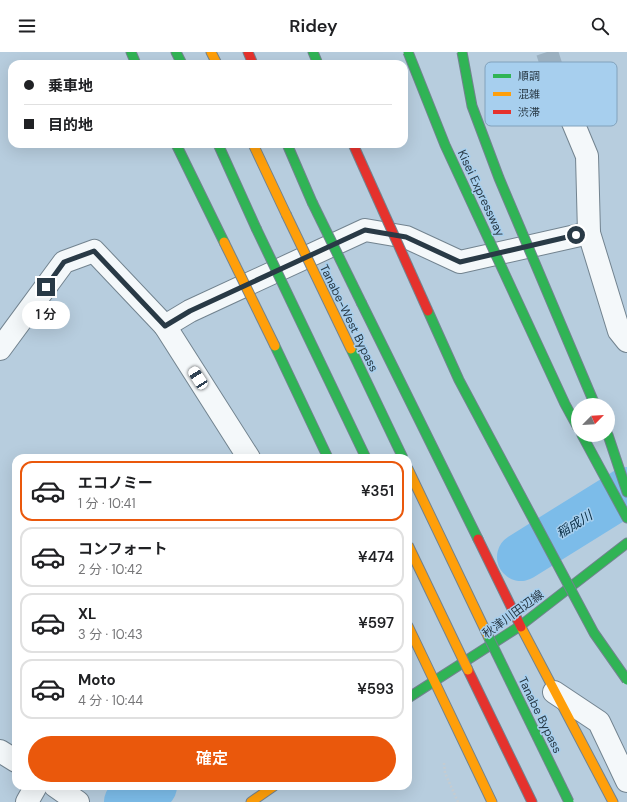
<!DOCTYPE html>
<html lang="ja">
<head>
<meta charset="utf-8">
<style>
  body { margin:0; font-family:"DM Sans","Noto Sans JP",sans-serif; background:#f2f2f2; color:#202124; height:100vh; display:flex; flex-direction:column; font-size:15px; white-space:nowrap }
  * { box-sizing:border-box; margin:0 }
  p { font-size:13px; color:#757577 }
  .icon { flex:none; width:22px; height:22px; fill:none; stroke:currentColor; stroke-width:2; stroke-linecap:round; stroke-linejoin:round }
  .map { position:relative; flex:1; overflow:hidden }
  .side { position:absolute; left:12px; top:402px; width:400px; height:336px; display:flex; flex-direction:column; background:#fff; border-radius:12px; box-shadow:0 4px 16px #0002 }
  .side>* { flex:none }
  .banner { position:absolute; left:8px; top:8px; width:400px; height:88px; border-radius:12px; box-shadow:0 4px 16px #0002; display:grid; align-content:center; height:88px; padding:0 16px; background:#fff }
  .needle { width:26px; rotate:66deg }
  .tools { position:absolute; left:571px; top:346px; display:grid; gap:8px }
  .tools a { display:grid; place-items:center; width:44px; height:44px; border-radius:50%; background:#fff; box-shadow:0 4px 16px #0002; font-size:20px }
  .end { position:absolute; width:18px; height:18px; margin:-9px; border:5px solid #293a46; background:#fff; box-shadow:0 0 0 2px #fff }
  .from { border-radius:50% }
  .bubble { position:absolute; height:28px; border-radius:14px; background:#fff; box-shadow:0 4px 16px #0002; font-size:13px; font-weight:600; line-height:28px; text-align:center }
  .car { position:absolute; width:12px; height:24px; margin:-12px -6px; border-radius:5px; box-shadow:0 0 3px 1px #0007; background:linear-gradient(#fff 24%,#345 0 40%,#fff 0 76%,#345 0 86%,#fff 0) }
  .banner b { display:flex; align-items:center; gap:14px; height:38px; font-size:15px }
  .banner b+b { border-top:1px solid #e0e0e0 }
  .banner i { width:10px; height:10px; background:#202124 }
  ul { padding:7px 0 0; list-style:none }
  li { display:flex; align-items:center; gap:12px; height:60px; margin:0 8px 6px; padding:0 8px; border:2px solid #e0e0e0; border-radius:12px }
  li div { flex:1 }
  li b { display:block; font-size:15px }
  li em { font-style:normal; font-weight:600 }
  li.current { border-color:#ea580c }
  li>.icon { width:36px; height:36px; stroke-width:1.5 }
  .action { display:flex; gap:8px; margin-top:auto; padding:8px 16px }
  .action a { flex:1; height:46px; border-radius:24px; background:#ea580c; color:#fff; font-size:16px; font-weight:600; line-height:46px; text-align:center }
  header { display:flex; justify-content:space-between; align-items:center; height:52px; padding:0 16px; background:#fff; font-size:18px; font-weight:600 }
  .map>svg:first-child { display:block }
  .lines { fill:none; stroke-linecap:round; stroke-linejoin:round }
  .river { stroke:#7cbce9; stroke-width:48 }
  .street-tunnel { stroke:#9bb0c0; stroke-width:22; stroke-dasharray:22 11; stroke-linecap:butt }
  .street-casing { stroke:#72838f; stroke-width:24 }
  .fast-casing { stroke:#72838f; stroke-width:11 }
  .slow-casing { stroke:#72838f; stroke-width:11 }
  .jam-casing { stroke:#72838f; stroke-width:11 }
  .path { stroke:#c5ccd1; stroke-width:2.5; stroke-dasharray:2 2; stroke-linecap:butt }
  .street { stroke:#f4f8fa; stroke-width:22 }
  .fast { stroke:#30b455; stroke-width:9 }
  .slow { stroke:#ff9f0a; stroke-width:9 }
  .jam { stroke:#e5322d; stroke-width:9 }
  .fast-bridge-casing { stroke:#72838f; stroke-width:11; stroke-linecap:butt }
  .slow-bridge-casing { stroke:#72838f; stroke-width:11; stroke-linecap:butt }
  .jam-bridge-casing { stroke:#72838f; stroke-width:11; stroke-linecap:butt }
  .fast-bridge { stroke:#30b455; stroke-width:9 }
  .slow-bridge { stroke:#ff9f0a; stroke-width:9 }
  .jam-bridge { stroke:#e5322d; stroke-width:9 }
  .route { stroke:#293a46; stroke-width:5 }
  .labels { text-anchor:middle; stroke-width:3; stroke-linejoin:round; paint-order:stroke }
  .street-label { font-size:12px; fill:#293a46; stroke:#a7cfee }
  .water-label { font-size:13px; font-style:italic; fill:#082d44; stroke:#a7cfee }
  .key { fill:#a7cfee; stroke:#81a2bc; stroke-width:1 }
  .key-label { font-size:11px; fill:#293a46 }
</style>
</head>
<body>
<header><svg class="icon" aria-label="menu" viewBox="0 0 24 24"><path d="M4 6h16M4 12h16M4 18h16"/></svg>Ridey<svg class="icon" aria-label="search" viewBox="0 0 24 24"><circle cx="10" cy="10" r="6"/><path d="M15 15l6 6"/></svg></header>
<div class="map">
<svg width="627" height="750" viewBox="0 0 627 750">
  <rect width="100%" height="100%" fill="#b7cdde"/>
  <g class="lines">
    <g class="river">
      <polyline points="521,505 627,439"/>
      <polyline points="128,750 153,734"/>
    </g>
    <polyline class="street-tunnel" points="547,0 559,37"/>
    <g class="street-casing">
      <g id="street">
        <polyline points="559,37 587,104 589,181 619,279 627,289"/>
        <polyline points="165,274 190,259 365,178 406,185 460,210 589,181"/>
        <polyline points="0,297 64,210 94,199 165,274 249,406"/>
        <polyline points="554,640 599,670 627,729"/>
        <polyline points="0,699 16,709"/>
        <polyline points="55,734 78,750"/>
        <polyline points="27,750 36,734"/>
      </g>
    </g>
    <g class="fast-casing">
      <g id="fast">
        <polyline points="131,0 136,12"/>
        <polyline points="176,0 182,12"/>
        <polyline points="313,0 318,12"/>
        <polyline points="176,92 224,190"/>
        <polyline points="218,92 256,176"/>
        <polyline points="287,92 312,150"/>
        <polyline points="362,252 478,487"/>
        <polyline points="275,294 328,406"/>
        <polyline points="582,383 627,466"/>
        <polyline points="608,383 627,440"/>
        <polyline points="408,646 520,574 627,491"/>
      </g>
    </g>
    <g class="slow-casing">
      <g id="slow">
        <polyline points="211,0 217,12"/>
        <polyline points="253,92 286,162"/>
        <polyline points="408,417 489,586"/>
        <polyline points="408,574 492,750"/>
        <polyline points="521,575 613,750"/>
        <polyline points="251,750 274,734"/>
      </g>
    </g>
    <g class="jam-casing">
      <g id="jam">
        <polyline points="248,0 253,12"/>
        <polyline points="478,487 521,575"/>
        <polyline points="468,618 532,750"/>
      </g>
    </g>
    <polyline class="path" points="444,711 445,721 458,750"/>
    <use href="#street" class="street"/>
    <use href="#fast" class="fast"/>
    <use href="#slow" class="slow"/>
    <use href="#jam" class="jam"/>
    <g class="fast-bridge-casing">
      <g id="fast-bridge">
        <polyline points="408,0 445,93 565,352 578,376"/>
        <polyline points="462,0 472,54 499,126 595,353"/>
        <polyline points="312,150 362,252"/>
        <polyline points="256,176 366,406"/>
        <polyline points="428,259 459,328 594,581 627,628"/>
        <polyline points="351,297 403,406"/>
        <polyline points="489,586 569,750"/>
      </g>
    </g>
    <g class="slow-bridge-casing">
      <g id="slow-bridge">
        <polyline points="286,162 351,297"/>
        <polyline points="224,190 275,294"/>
        <polyline points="408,493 468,618"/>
      </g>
    </g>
    <g class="jam-bridge-casing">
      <polyline id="jam-bridge" points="353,92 428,259"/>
    </g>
    <use href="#fast-bridge" class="fast-bridge"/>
    <use href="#slow-bridge" class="slow-bridge"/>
    <use href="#jam-bridge" class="jam-bridge"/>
  </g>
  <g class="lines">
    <polyline class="route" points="46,235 64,210 94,199 165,274 190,259 365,178 406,185 460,210 576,183"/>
  </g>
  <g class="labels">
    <g class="street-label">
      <text transform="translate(481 141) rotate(65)" y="4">Kisei Expressway</text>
      <text transform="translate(349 266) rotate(64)" y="4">Tanabe-West Bypass</text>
      <text transform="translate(513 562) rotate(-36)" y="4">秋津川田辺線</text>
      <text transform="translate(540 663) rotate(64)" y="4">Tanabe Bypass</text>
    </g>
    <g class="water-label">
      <text transform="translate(574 472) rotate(-32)" y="5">稲成川</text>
    </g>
  </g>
  <rect x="485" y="10" width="132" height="64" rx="6" class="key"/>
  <rect x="493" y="22" width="18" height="4" fill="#30b455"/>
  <rect x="493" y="40" width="18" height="4" fill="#ff9f0a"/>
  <rect x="493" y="58" width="18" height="4" fill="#e5322d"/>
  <g class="key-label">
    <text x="518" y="28">順調</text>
    <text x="518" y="46">混雑</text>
    <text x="518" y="64">渋滞</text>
  </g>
</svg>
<div class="tools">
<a><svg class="needle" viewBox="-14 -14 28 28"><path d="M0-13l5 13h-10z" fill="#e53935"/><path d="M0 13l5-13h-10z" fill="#757577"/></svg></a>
</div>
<i class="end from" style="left:576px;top:183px"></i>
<i class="end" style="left:46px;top:235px"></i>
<div class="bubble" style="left:22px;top:249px;width:48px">1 分</div>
<i class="car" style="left:198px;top:326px;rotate:327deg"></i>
<div class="banner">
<b><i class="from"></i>乗車地</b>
<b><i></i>目的地</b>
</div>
<section class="side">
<ul>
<li class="current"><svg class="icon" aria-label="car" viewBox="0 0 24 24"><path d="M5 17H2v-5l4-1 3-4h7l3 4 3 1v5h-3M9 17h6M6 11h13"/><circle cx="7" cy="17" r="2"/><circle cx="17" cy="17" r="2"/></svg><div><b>エコノミー</b><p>1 分 · 10:41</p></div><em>¥351</em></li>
<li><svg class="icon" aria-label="car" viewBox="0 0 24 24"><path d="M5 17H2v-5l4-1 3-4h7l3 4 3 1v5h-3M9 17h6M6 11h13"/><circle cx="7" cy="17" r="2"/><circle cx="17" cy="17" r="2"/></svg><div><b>コンフォート</b><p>2 分 · 10:42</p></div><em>¥474</em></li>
<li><svg class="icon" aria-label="car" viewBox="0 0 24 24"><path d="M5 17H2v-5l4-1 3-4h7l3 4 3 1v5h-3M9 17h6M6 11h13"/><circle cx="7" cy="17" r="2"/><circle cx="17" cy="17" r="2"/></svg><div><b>XL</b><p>3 分 · 10:43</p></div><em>¥597</em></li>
<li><svg class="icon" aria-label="car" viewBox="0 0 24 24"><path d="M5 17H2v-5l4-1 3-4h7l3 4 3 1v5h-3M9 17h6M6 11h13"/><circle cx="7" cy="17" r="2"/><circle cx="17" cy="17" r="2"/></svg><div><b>Moto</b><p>4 分 · 10:44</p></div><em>¥593</em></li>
</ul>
<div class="action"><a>確定</a></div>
</section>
</div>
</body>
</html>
